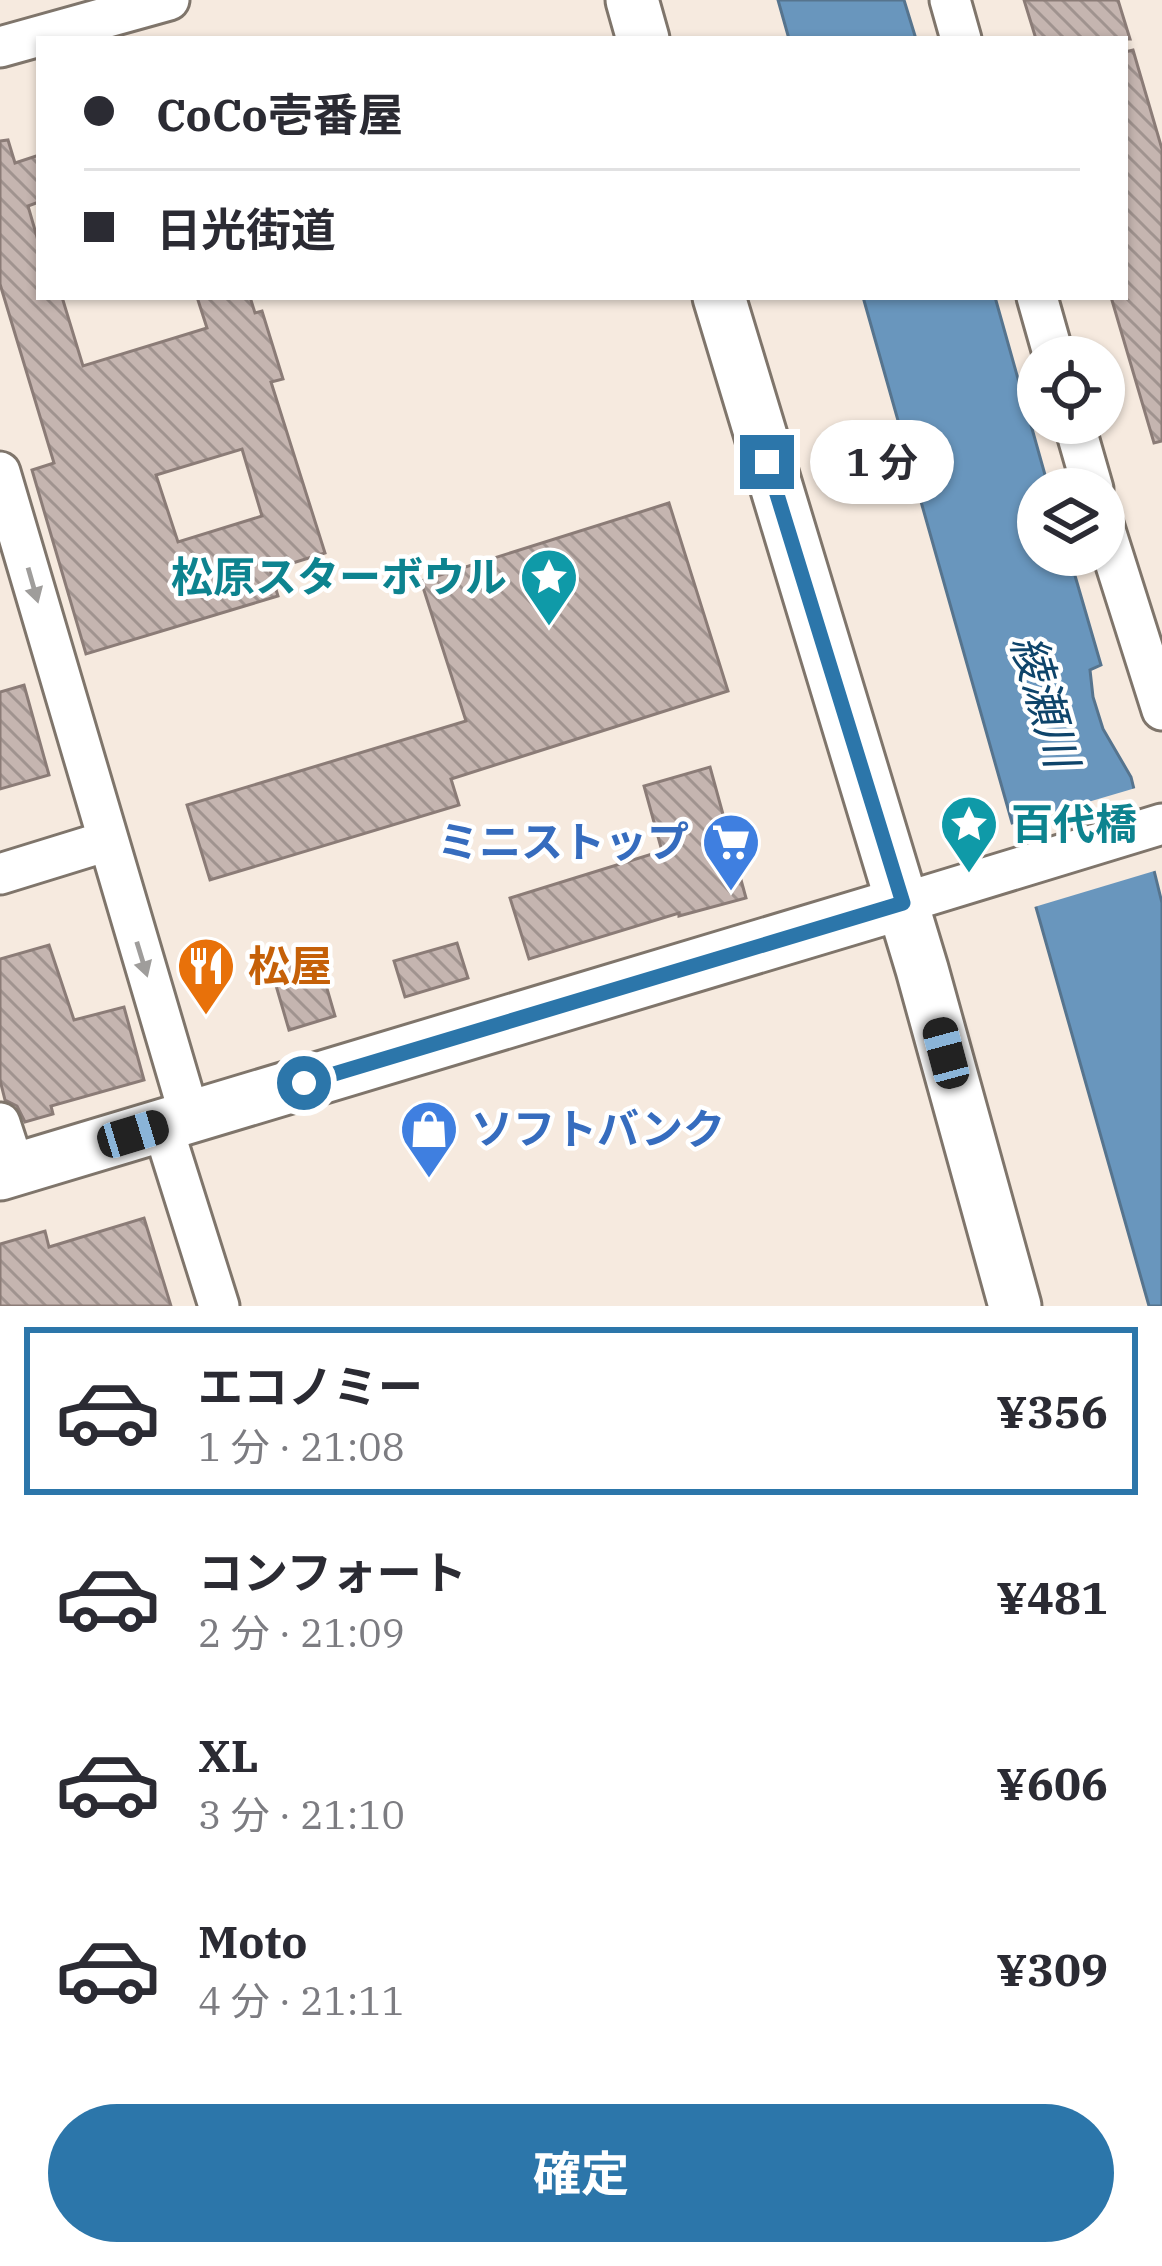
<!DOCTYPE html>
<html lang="ja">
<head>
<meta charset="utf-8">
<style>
  body { margin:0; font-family:"IBM Plex Serif","Noto Sans JP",serif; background:#f7f7f7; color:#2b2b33; height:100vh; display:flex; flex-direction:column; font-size:45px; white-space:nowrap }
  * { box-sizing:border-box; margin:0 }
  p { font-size:39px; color:#7c7c81 }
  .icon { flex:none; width:66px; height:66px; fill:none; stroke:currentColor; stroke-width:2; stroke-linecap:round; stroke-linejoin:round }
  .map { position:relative; height:1306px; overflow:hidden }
  .sheet { display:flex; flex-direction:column; background:#fff; flex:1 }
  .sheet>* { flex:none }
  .hud { position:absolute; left:36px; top:36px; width:1092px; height:264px; border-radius:0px; box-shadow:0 3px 9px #0004; display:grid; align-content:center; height:264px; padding:0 48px; background:#fff }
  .controls { position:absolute; left:1017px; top:336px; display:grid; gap:24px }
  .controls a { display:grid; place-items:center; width:108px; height:108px; border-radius:50%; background:#fff; box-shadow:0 3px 9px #0004; font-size:60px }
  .end { position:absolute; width:54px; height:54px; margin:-27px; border:15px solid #2c76aa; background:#fff; box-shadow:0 0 0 6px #fff }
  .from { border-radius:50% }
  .bubble { position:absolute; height:84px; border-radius:42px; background:#fff; box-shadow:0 3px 9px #0004; font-size:39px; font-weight:700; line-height:84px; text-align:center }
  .car { position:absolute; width:36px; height:72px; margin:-36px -18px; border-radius:15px; box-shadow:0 0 9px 3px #0007; background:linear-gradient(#222 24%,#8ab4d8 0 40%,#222 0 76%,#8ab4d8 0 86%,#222 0) }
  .hud b { display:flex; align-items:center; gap:42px; height:114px; font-size:45px }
  .hud b+b { border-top:3px solid #e1e1e2 }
  .hud i { width:30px; height:30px; background:#2b2b33 }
  ul { padding:21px 0 0; list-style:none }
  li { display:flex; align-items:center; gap:36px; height:168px; margin:0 24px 18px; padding:0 24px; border:6px solid transparent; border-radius:0px }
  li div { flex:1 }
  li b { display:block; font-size:45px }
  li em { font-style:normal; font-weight:700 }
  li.selected { border-color:#2c76aa }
  li>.icon { width:108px; height:108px; stroke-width:1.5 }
  .action { display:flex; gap:24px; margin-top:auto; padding:24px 48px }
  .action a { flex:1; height:138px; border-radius:72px; background:#2c76aa; color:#fff; font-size:48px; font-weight:700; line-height:138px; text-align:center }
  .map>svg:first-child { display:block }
  .water { fill:#6996bd; stroke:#56748e; stroke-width:3 }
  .pier { fill:#f6eadf }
  .building { fill:url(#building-back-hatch); stroke:#8b7c77; stroke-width:3; fill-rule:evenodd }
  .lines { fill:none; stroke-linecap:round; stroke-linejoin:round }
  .minor-casing { stroke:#7f756b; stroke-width:45 }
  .major-casing { stroke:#7f756b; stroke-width:57 }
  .minor { stroke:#fff; stroke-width:39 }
  .major { stroke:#fff; stroke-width:51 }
  .oneway { fill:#9f9d9b }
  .route { stroke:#2c76aa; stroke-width:15 }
  .labels { text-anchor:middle; stroke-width:9; stroke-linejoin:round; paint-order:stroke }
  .culture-label { font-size:42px; font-weight:bold; fill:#0d838f; stroke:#fff; text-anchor:end }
  .shop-label { font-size:42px; font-weight:bold; fill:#366cbe; stroke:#fff; text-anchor:end }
  .food-label { font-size:42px; font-weight:bold; fill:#c56008; stroke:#fff; text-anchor:start }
  .water-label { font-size:45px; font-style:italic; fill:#0e446a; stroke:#fff }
</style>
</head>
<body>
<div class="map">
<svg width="1162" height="1306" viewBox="0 0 1162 1306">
  <defs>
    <pattern id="building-back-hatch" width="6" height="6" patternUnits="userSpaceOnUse" patternTransform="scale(3)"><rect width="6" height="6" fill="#c5b5b0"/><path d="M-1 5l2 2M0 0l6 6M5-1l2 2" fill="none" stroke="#a0938f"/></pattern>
  </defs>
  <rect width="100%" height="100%" fill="#f6eadf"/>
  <g class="water">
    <polygon points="778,0 904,0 916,39 789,39"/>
    <polygon points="863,297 995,297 1049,489 1038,489 1038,555 1069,555 1101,665 1090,670 1093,697 1103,729 1131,777 1162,903 1162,1306 1149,1306"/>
  </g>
  <polygon class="pier" points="1139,787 1161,869 1031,908 1007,826"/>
  <g class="building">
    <polygon points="1024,0 1118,0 1130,39 1036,39"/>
    <polygon points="1133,50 1162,149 1162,441 1154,443 1111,297 1125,297 1125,52"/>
    <path d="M8 140 15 163 39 155V202L28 206 39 244V297H62L83 366 207 328 197 297H250L255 313 262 311 283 379 271 382 325 553 270 570 278 596 86 654 32 470 54 463 0 284V141ZM242 449 262 516 178 542 156 475Z"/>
    <polygon points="669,503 728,691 451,779 459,805 210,880 187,805 466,721 421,581"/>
    <polygon points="24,685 49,775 0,789 0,692"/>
    <polygon points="710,767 746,898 679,916 679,913 529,959 510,898 662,851 644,786"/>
    <polygon points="457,943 468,978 405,997 394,961"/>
    <polygon points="49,945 74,1020 124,1007 144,1080 51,1106 53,1114 25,1122 17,1106 5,1100 0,1080 0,959"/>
    <polygon points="316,951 335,1016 289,1030 270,965"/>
    <polygon points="144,1218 171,1306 0,1306 0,1244 45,1231 49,1247"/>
  </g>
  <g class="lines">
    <g class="minor-casing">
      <g id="minor">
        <polyline points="950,0 961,39"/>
        <polyline points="0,47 169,0"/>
        <polyline points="1037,297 1054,357"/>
        <polyline points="1074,423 1093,489"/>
        <polyline points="0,472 190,1117"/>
        <polyline points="1104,527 1162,710"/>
        <polyline points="0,874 107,841"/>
        <polyline points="903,903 1162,824"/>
        <polyline points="0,1123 15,1169"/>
        <polyline points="162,1125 219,1306"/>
      </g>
    </g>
    <g class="major-casing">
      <g id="major">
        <polyline points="632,0 643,39"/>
        <polyline points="719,297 922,969 1015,1306"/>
        <polyline points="0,1174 903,903"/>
      </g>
    </g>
    <use href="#minor" class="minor"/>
    <use href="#major" class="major"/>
  </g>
  <defs><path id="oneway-solid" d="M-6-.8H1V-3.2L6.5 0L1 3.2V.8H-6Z" transform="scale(3)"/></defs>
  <g class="oneway">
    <use href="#oneway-solid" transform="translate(33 585) rotate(74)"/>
    <use href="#oneway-solid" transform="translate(142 959) rotate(73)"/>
  </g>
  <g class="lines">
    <polyline class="route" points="304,1083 903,903 767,462"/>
  </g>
  <defs>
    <g id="sight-pin" transform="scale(3)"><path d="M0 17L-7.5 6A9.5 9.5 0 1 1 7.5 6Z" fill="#0f9aa8" stroke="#fff"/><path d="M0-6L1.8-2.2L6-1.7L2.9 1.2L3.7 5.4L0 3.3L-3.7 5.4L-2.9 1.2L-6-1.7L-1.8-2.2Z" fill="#fff"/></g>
    <g id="supermarket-pin" transform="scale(3)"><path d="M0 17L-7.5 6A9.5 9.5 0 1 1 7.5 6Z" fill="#3f7fe0" stroke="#fff"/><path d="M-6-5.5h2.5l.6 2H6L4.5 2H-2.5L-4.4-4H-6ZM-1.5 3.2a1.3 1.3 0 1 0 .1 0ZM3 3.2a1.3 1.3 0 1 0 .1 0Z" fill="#fff"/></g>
    <g id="restaurant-pin" transform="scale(3)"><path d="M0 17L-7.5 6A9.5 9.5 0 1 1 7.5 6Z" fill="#e8710a" stroke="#fff"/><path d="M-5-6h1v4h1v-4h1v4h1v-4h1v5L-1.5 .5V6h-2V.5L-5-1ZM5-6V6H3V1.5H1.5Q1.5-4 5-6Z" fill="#fff"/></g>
    <g id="shop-pin" transform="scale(3)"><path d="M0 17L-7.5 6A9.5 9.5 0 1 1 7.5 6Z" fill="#3f7fe0" stroke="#fff"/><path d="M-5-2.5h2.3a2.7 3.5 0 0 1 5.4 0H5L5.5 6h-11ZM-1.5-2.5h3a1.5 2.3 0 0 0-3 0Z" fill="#fff"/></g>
  </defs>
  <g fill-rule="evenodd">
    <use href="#sight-pin" x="549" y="577"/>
    <use href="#sight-pin" x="969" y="824"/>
    <use href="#supermarket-pin" x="731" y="842"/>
    <use href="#restaurant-pin" x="206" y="966"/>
    <use href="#shop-pin" x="429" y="1129"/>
  </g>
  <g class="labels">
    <g class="culture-label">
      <text x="507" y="592">松原スターボウル</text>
      <text x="1011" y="839" text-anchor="start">百代橋</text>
    </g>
    <g class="shop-label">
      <text x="689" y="857">ミニストップ</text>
      <text x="471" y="1144" text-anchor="start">ソフトバンク</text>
    </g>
    <g class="food-label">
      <text x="248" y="981">松屋</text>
    </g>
    <g class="water-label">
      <text transform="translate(1045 701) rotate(74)" y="16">綾瀬川</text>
    </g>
  </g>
</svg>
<div class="controls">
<a><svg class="icon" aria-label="locate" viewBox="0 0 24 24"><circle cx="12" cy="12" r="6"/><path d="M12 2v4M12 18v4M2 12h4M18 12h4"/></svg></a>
<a><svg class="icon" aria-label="layers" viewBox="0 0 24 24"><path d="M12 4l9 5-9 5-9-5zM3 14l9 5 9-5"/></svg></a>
</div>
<i class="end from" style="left:304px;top:1083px"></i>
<i class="end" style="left:767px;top:462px"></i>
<div class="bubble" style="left:810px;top:420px;width:144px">1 分</div>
<i class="car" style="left:946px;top:1053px;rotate:345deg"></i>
<i class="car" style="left:133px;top:1134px;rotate:73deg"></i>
<div class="hud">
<b><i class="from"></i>CoCo壱番屋</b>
<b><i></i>日光街道</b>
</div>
</div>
<section class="sheet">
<ul>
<li class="selected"><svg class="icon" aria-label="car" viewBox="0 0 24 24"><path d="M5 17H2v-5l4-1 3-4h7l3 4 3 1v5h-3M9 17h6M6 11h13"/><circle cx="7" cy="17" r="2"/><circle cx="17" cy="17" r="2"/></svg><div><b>エコノミー</b><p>1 分 · 21:08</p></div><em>¥356</em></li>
<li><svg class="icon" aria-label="car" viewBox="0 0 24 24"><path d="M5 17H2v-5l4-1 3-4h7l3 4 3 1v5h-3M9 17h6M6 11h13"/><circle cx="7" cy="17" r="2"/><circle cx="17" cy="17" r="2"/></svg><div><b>コンフォート</b><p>2 分 · 21:09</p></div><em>¥481</em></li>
<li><svg class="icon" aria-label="car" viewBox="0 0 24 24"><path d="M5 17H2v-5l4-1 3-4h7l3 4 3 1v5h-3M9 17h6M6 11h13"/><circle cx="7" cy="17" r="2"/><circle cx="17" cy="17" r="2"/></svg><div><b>XL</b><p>3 分 · 21:10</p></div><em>¥606</em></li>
<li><svg class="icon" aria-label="car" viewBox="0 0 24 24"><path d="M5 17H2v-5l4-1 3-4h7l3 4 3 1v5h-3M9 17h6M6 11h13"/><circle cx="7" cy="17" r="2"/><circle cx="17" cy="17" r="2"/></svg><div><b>Moto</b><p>4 分 · 21:11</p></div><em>¥309</em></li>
</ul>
<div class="action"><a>確定</a></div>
</section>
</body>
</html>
